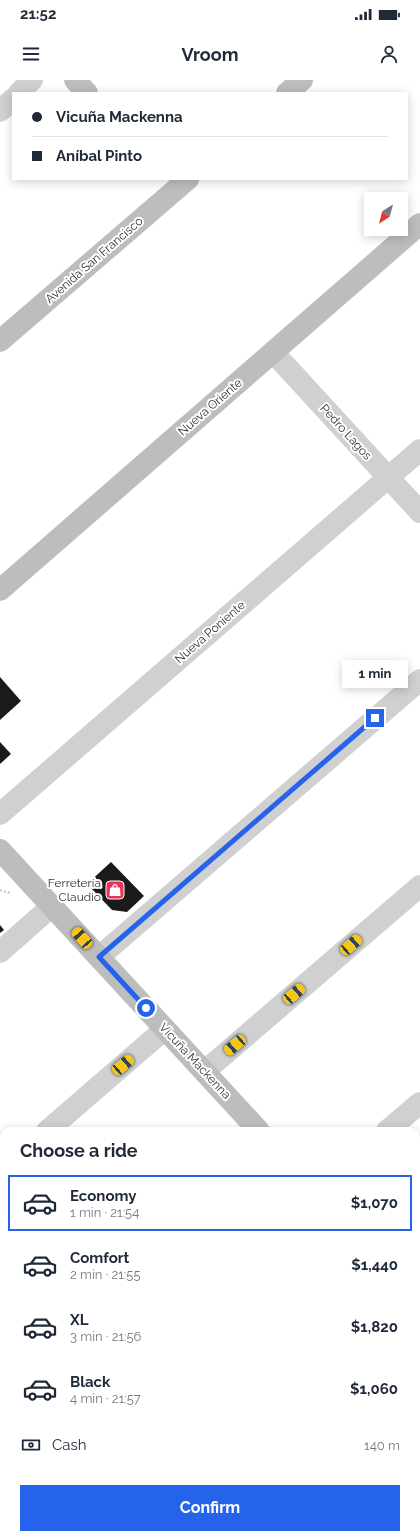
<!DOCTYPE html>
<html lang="en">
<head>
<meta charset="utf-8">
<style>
  body { margin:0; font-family:Raleway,sans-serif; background:#f6f6f7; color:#1f2937; height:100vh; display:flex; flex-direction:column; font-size:15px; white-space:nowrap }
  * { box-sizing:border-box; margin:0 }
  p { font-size:13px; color:#747a83 }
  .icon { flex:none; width:22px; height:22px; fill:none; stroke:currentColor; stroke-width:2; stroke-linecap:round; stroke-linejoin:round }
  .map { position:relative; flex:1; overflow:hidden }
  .panel { position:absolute; left:0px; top:1047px; width:420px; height:412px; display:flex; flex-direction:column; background:#fff; border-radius:12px 12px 0 0; box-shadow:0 2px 10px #0003 }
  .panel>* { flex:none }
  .banner { position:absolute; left:12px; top:12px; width:396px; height:88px; border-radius:0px; box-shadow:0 2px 10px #0003; display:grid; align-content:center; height:88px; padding:0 20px; background:#fff }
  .needle { width:26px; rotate:216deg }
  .fabs { position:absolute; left:364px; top:112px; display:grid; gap:8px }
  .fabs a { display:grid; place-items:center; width:44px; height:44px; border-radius:0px; background:#fff; box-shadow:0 2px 10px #0003; font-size:20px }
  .end { position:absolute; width:18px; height:18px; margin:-9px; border:5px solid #2563eb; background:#fff; box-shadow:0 0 0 2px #fff }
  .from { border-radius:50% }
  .bubble { position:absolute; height:28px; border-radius:0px; background:#fff; box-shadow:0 2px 10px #0003; font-size:13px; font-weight:700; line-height:28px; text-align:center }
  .car { position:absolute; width:12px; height:24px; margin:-12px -6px; border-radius:5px; box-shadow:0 0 3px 1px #0007; background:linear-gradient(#f5c518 24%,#345 0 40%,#f5c518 0 76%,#345 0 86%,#f5c518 0) }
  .banner b { display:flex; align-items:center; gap:14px; height:38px; font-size:15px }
  .banner b+b { border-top:1px solid #e0e1e3 }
  .banner i { width:10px; height:10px; background:#1f2937 }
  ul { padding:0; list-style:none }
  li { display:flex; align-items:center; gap:12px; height:56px; margin:0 8px 6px; padding:0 12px; border:2px solid transparent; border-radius:0px }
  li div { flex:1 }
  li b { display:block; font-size:15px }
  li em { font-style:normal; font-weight:700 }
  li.on { border-color:#2563eb }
  li>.icon { width:36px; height:36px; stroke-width:1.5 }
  h2 { padding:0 20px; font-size:18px; line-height:48px }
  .pay { display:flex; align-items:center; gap:10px; height:44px; padding:0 20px; font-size:15px }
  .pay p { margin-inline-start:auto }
  .button { display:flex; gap:8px; margin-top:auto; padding:8px 20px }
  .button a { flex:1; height:46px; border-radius:0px; background:#2563eb; color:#fff; font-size:16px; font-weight:700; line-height:46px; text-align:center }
  .status { display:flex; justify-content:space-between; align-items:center; height:28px; padding:0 20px; background:#fff; direction:ltr }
  .status svg { height:11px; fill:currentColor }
  header { display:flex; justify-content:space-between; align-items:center; height:52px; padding:0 20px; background:#fff; font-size:18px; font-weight:700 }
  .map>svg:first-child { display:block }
  .building { fill:#1a1a1a }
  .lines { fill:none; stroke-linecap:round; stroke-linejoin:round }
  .path { stroke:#cdcdcd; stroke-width:2.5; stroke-dasharray:2 2; stroke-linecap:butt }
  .lane { stroke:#d0d0d0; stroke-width:12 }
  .street { stroke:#d0d0d0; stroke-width:22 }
  .secondary { stroke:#bdbdbd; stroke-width:22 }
  .route { stroke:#2563eb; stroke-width:5 }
  .labels { text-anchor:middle; stroke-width:4; stroke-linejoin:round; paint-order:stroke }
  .street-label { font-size:12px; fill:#333; stroke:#fff }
  .poi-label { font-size:12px; fill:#333; stroke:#fff; text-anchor:end }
</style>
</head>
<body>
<div class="status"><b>21:52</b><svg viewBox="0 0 49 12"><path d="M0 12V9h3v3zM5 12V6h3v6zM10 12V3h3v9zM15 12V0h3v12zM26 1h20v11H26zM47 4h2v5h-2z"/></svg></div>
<header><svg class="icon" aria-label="menu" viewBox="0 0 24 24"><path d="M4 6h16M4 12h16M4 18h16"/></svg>Vroom<svg class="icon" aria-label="person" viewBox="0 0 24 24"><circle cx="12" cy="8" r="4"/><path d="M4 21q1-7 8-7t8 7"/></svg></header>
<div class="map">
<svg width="420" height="1459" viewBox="0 0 420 1459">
  <rect width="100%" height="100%" fill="#fff"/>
  <g class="building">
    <polygon points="0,597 21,621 0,640"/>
    <polygon points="0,662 11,674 0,684"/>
    <polygon points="111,782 144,816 127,832 112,830 87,804"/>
    <polygon points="0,845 4,850 0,853"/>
    <polygon points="4,1228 4,1282 0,1285 0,1231"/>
    <polygon points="420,1391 420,1428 419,1429 416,1426 416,1394"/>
    <polygon points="123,1455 154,1455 157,1459 122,1459 125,1457"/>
    <polygon points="189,1455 245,1455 240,1459 184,1459"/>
  </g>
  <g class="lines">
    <polyline class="path" points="0,810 10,813"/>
    <polyline class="lane" points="1,1459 6,1455"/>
    <g class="street">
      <polyline points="19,13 32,0"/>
      <polyline points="0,31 13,19"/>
      <polyline points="273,272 420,432"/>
      <polyline points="0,734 420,370"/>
      <polyline points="0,872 52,826"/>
      <polyline points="99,877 420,600"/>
      <polyline points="205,991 420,806"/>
      <polyline points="47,1051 165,949"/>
      <polyline points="387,1051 420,1023"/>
      <polyline points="0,1092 4,1088"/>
    </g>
    <g class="secondary">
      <polyline points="75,0 87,13"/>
      <polyline points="287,13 302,0"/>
      <polyline points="0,261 188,99"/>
      <polyline points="0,510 420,144"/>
      <polyline points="0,770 259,1051"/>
      <polyline points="416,1221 420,1226"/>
    </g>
  </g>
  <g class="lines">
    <polyline class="route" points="146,928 99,877 375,638"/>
  </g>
  <defs>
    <g id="shop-square" transform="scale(1)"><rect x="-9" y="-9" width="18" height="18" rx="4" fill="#ed3258" stroke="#fff"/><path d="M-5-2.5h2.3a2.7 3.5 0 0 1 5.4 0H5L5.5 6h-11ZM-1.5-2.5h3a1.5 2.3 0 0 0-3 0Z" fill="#fff"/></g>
  </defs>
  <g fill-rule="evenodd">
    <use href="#shop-square" x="115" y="810"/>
  </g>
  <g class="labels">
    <g class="street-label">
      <text transform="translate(94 180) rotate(-41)" y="4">Avenida San Francisco</text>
      <text transform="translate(210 327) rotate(-41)" y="4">Nueva Oriente</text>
      <text transform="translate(346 352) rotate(48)" y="4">Pedro Lagos</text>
      <text transform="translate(210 552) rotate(-41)" y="4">Nueva Poniente</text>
      <text transform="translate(195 981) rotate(47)" y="4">Vicuña Mackenna</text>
    </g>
    <g class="poi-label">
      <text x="101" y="807">Ferretería<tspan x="101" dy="14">Claudio</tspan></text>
    </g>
  </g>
</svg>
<div class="fabs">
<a><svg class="needle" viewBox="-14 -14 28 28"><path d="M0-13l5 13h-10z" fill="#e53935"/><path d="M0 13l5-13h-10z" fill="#747a83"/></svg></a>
</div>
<i class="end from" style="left:146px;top:928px"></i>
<i class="end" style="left:375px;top:638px"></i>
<div class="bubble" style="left:342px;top:580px;width:66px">1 min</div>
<i class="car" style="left:82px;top:858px;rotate:318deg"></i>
<i class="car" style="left:351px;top:865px;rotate:49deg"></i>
<i class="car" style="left:294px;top:914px;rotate:49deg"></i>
<i class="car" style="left:235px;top:965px;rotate:229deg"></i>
<i class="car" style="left:123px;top:985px;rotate:49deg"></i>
<div class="banner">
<b><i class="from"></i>Vicuña Mackenna</b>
<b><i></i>Aníbal Pinto</b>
</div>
<section class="panel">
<h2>Choose a ride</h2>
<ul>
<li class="on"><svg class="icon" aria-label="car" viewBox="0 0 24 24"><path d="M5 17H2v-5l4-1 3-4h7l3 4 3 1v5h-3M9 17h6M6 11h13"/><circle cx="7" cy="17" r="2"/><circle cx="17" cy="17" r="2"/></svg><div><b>Economy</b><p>1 min · 21:54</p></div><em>$1,070</em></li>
<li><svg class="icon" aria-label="car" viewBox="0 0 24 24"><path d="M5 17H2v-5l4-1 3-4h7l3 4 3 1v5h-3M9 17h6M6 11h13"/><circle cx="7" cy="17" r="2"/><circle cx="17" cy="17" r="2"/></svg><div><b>Comfort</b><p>2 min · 21:55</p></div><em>$1,440</em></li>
<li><svg class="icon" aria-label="car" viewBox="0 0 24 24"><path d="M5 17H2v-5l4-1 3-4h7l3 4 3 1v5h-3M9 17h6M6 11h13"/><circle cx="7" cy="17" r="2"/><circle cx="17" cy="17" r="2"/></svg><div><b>XL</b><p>3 min · 21:56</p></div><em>$1,820</em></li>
<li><svg class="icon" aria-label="car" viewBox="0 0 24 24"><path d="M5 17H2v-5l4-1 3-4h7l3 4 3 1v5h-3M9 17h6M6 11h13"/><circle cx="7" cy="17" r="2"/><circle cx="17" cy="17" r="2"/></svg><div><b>Black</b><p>4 min · 21:57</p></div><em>$1,060</em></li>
</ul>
<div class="pay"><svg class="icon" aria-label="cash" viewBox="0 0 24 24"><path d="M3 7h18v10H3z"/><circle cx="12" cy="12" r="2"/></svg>Cash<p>140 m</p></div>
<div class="button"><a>Confirm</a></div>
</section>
</div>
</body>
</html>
